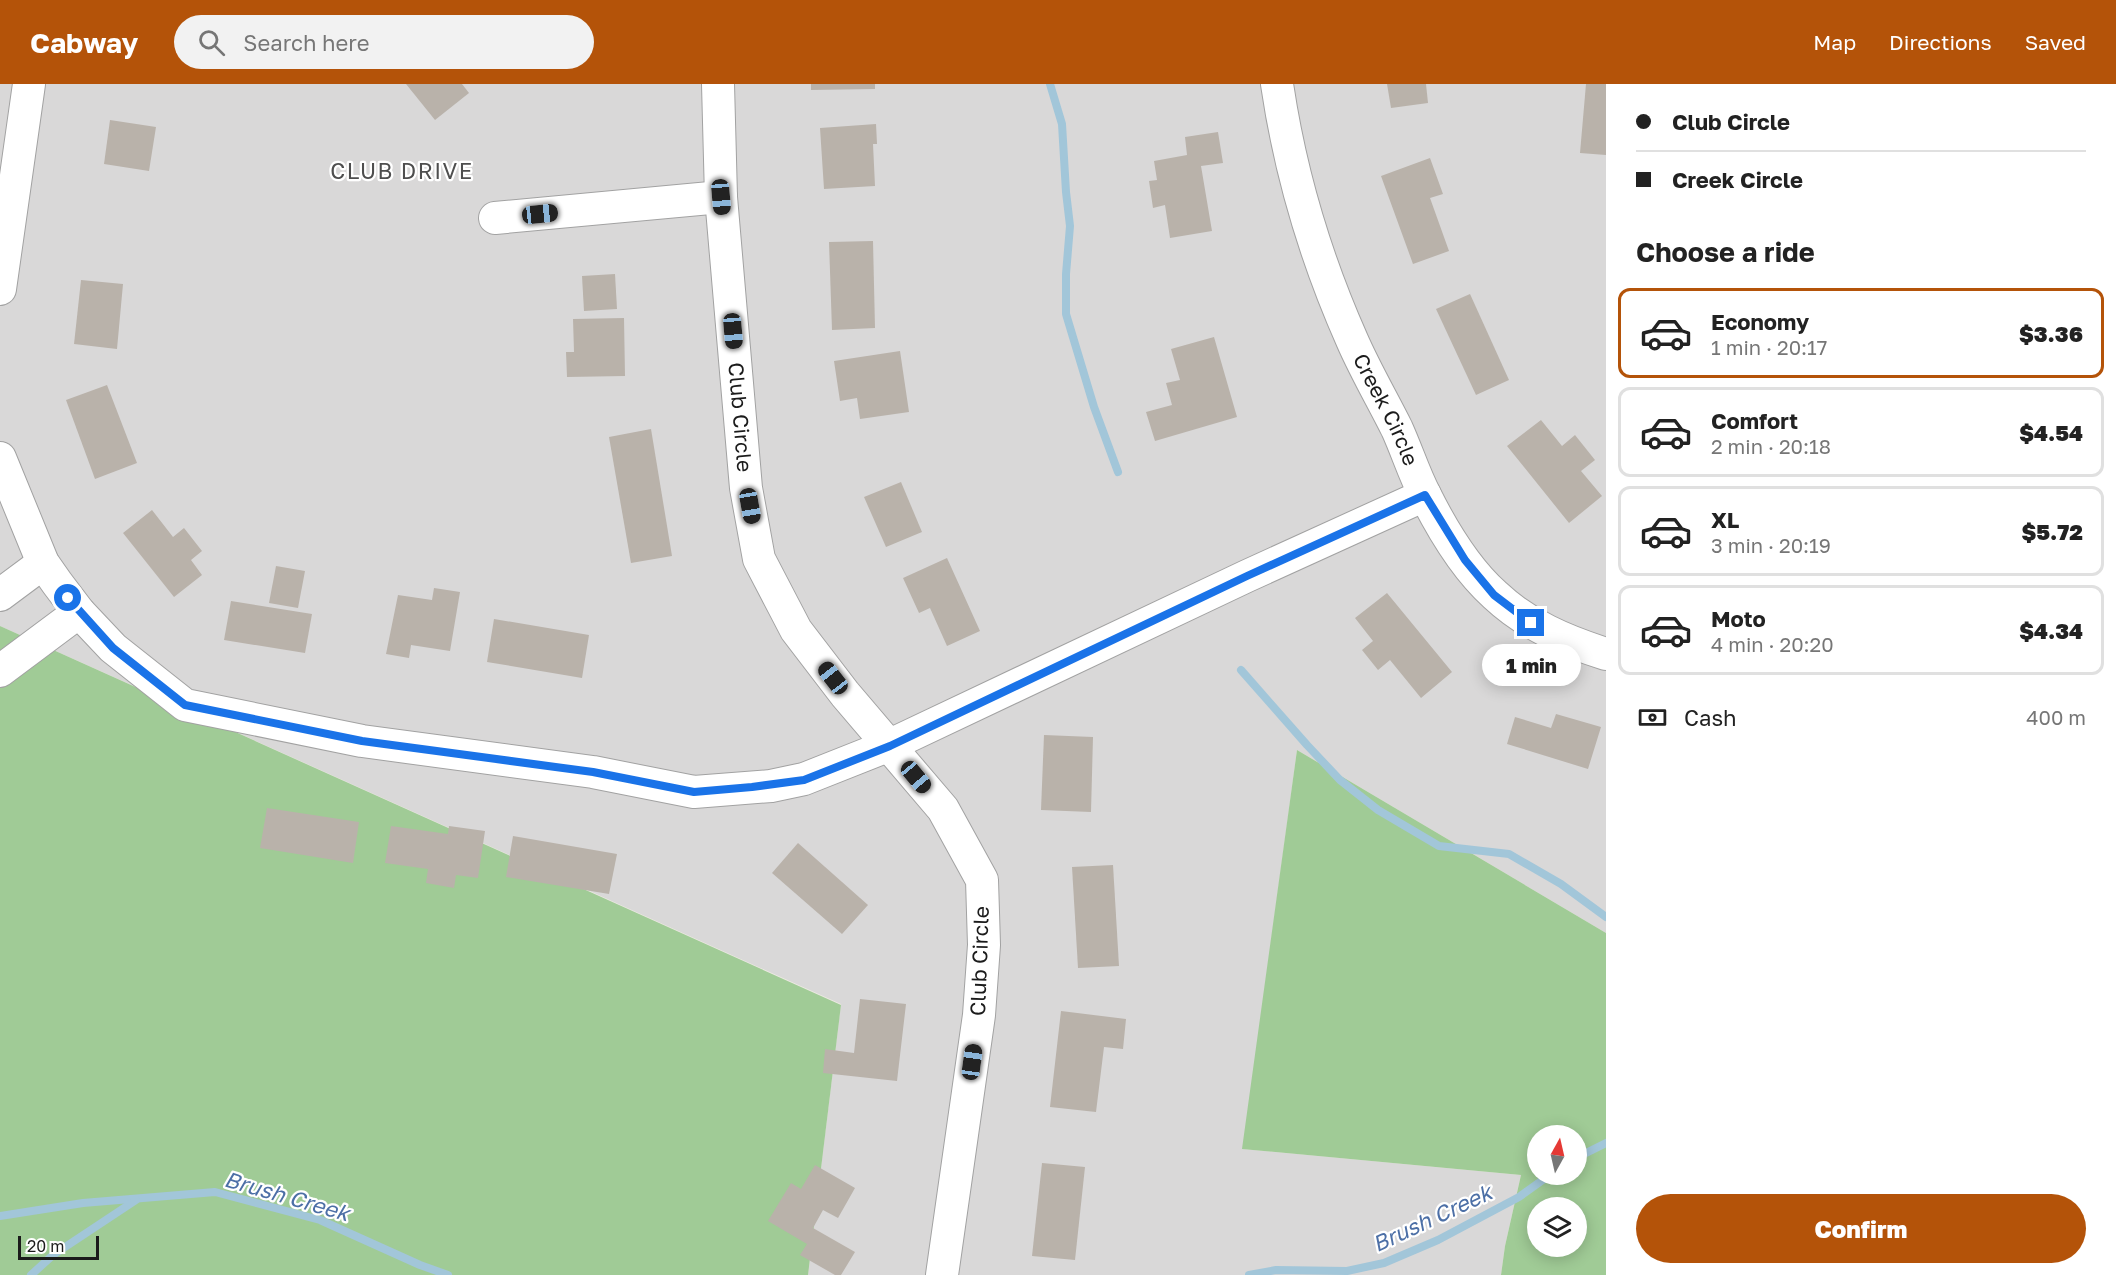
<!DOCTYPE html>
<html lang="en">
<head>
<meta charset="utf-8">
<style>
  body { margin:0; font-family:"Golos Text",sans-serif; background:#f2f2f2; color:#222; height:100vh; display:flex; flex-direction:column; font-size:22px; white-space:nowrap }
  * { box-sizing:border-box; margin:0 }
  p { font-size:20px; color:#767676 }
  .icon { flex:none; width:33px; height:33px; fill:none; stroke:currentColor; stroke-width:2; stroke-linecap:round; stroke-linejoin:round }
  .map { position:relative; flex:1; overflow:hidden }
  .drawer { display:flex; flex-direction:column; background:#fff; width:510px }
  .drawer>* { flex:none }
  .hud { display:grid; align-content:center; height:132px; padding:0 30px; background:#fff }
  .needle { width:39px; rotate:8deg }
  .controls { position:absolute; left:1527px; top:1041px; display:grid; gap:12px }
  .controls a { display:grid; place-items:center; width:60px; height:60px; border-radius:50%; background:#fff; box-shadow:0 3px 15px #0003; font-size:30px }
  .scale { position:absolute; left:18px; bottom:15px; width:81px; box-sizing:border-box; padding-left:6px; border:3px solid #1b1b1b; border-top:0; font-size:16px; line-height:21px; white-space:nowrap; color:#1b1b1b; -webkit-text-stroke:4px #fff; paint-order:stroke }
  .end { position:absolute; width:27px; height:27px; margin:-14px; border:8px solid #1a73e8; background:#fff; box-shadow:0 0 0 3px #fff }
  .from { border-radius:50% }
  .bubble { position:absolute; height:42px; border-radius:21px; background:#fff; box-shadow:0 3px 15px #0003; font-size:20px; font-weight:800; line-height:42px; text-align:center }
  .car { position:absolute; width:18px; height:36px; margin:-18px -9px; border-radius:8px; box-shadow:0 0 4px 2px #0007; background:linear-gradient(#222 24%,#8ab4d8 0 40%,#222 0 76%,#8ab4d8 0 86%,#222 0) }
  .hud b { display:flex; align-items:center; gap:21px; height:57px; font-size:22px }
  .hud b+b { border-top:2px solid #e0e0e0 }
  .hud i { width:15px; height:15px; background:#222 }
  ul { padding:0; list-style:none }
  li { display:flex; align-items:center; gap:18px; height:90px; margin:0 12px 9px; padding:0 18px; border:3px solid #e0e0e0; border-radius:12px }
  li div { flex:1 }
  li b { display:block; font-size:22px }
  li em { font-style:normal; font-weight:800 }
  li.on { border-color:#b45309 }
  li>.icon { width:54px; height:54px; stroke-width:1.5 }
  h2 { padding:0 30px; font-size:27px; line-height:72px }
  .pay { display:flex; align-items:center; gap:15px; height:66px; padding:0 30px; font-size:22px }
  .pay p { margin-inline-start:auto }
  .button { display:flex; gap:12px; margin-top:auto; padding:12px 30px }
  .button a { flex:1; height:69px; border-radius:36px; background:#b45309; color:#fff; font-size:24px; font-weight:800; line-height:69px; text-align:center }
  header { display:flex; align-items:center; gap:36px; box-sizing:border-box; height:84px; padding:0 30px; background:#b45309; color:#fff }
  header strong { font-size:28px }
  nav { display:flex; gap:33px; margin-inline-start:auto; font-size:21px }
  .search { width:420px; height:54px; background:#f2f2f2; display:flex; align-items:center; gap:15px; box-sizing:border-box; padding:0 21px; border-radius:33px; color:#767676; font-size:22px }
  main { display:flex; flex:1; min-height:0 }
  .map>svg:first-child { display:block }
  .residential { fill:#d9d8d8 }
  .forest { fill:#a0cb96; fill-rule:evenodd }
  .lines { fill:none; stroke-linecap:round; stroke-linejoin:round }
  .stream { stroke:#a2c6d9; stroke-width:8 }
  .building { fill:#b9b2aa }
  .minor-casing { stroke:#a2a2a2; stroke-width:34 }
  .minor { stroke:#fff; stroke-width:32 }
  .route { stroke:#1a73e8; stroke-width:8 }
  .labels { text-anchor:middle; stroke-width:4.5; stroke-linejoin:round; paint-order:stroke }
  .street-label { font-size:21px; fill:#1b1b1b; stroke:#fff }
  .neighbourhood-label { font-size:22px; letter-spacing:1.5px; fill:#4e4e4e; stroke:#fff }
  .water-label { font-size:22px; font-style:italic; fill:#4c6fa6; stroke:#fff }
</style>
</head>
<body>
<header>
<strong>Cabway</strong>
<div class="search"><svg class="icon" aria-label="search" viewBox="0 0 24 24"><circle cx="10" cy="10" r="6"/><path d="M15 15l6 6"/></svg>Search here</div>
<nav><a>Map</a><a>Directions</a><a>Saved</a></nav>
</header>
<main>
<div class="map">
<svg width="1606" height="1191" viewBox="0 0 1606 1191">
  <rect width="100%" height="100%" fill="#eceae1"/>
  <polygon class="residential" points="0,0 1606,0 1606,849 1297,666 1243,1065 1521,1091 1505,1162 1501,1191 808,1191 841,920 0,542"/>
  <g class="forest">
    <polygon points="0,542 841,921 808,1191 0,1191"/>
    <path d="M1297 666 1606 849V1191H1501L1505 1162 1521 1091 1242 1065ZM1538 1052H1576V1090H1538ZM1538 1124H1576V1162H1538Z"/>
  </g>
  <g class="lines">
    <g class="stream">
      <polyline points="1050,0 1062,40 1066,108 1070,142 1066,190 1066,230 1094,323 1118,388"/>
      <polyline points="1241,586 1307,661 1340,696 1378,726 1439,762 1509,770 1561,800 1606,833"/>
      <polyline points="1576,1074 1606,1059"/>
      <polyline points="0,1132 83,1119 215,1108 320,1136 420,1181 448,1191"/>
      <polyline points="31,1191 53,1171 136,1116"/>
      <polyline points="1249,1191 1276,1186 1347,1187 1384,1179 1438,1156 1519,1113 1551,1090"/>
    </g>
  </g>
  <g class="building">
    <polygon points="406,0 462,0 469,9 435,36"/>
    <polygon points="811,0 875,0 875,5 811,6"/>
    <polygon points="1387,0 1426,0 1428,19 1391,24"/>
    <polygon points="1586,0 1606,0 1606,71 1580,69"/>
    <polygon points="110,36 156,43 149,87 104,80"/>
    <polygon points="876,40 877,60 873,60 875,102 824,105 820,44"/>
    <polygon points="1218,48 1223,79 1201,82 1212,147 1170,154 1165,121 1153,124 1149,97 1157,96 1154,77 1187,71 1185,53"/>
    <polygon points="1430,74 1443,110 1430,114 1449,167 1413,180 1381,92"/>
    <polygon points="873,157 875,244 832,246 829,158"/>
    <polygon points="615,190 617,225 584,227 582,192"/>
    <polygon points="81,196 123,200 117,265 74,260"/>
    <polygon points="1470,210 1509,296 1476,311 1436,225"/>
    <polygon points="624,234 625,292 567,293 566,268 574,268 573,235"/>
    <polygon points="1214,253 1237,333 1155,357 1146,328 1172,321 1166,299 1180,296 1171,265"/>
    <polygon points="900,267 909,328 860,335 857,314 840,317 834,277"/>
    <polygon points="107,301 137,379 95,395 66,316"/>
    <polygon points="1541,336 1562,362 1575,351 1595,376 1581,387 1602,412 1569,439 1507,362"/>
    <polygon points="651,345 672,472 631,479 609,353"/>
    <polygon points="901,398 922,448 886,463 864,413"/>
    <polygon points="152,426 173,453 184,444 202,467 191,476 202,491 174,513 123,449"/>
    <polygon points="947,474 980,547 947,562 930,524 919,529 903,494"/>
    <polygon points="276,482 305,487 298,524 269,519"/>
    <polygon points="434,504 460,508 450,567 411,561 409,574 386,570 398,511 432,516"/>
    <polygon points="1387,509 1452,588 1421,614 1390,576 1378,586 1362,566 1373,557 1355,534"/>
    <polygon points="231,517 312,530 305,569 224,556"/>
    <polygon points="494,535 589,551 582,594 487,578"/>
    <polygon points="1556,630 1601,643 1588,685 1507,660 1515,633 1551,644"/>
    <polygon points="1044,651 1093,653 1091,728 1041,726"/>
    <polygon points="267,724 359,738 353,779 260,764"/>
    <polygon points="391,742 448,750 449,742 485,747 478,794 456,791 454,804 426,799 428,785 385,779"/>
    <polygon points="513,752 617,770 609,810 506,793"/>
    <polygon points="798,759 868,821 842,850 772,789"/>
    <polygon points="1113,781 1119,882 1078,884 1072,783"/>
    <polygon points="860,915 906,920 897,997 823,989 825,965 854,969"/>
    <polygon points="1061,927 1126,935 1123,965 1104,963 1096,1028 1050,1023"/>
    <polygon points="1042,1079 1085,1083 1075,1176 1032,1172"/>
    <polygon points="815,1081 855,1104 838,1134 823,1126 813,1144 855,1168 841,1191 835,1191 800,1171 807,1160 768,1137 791,1099 801,1105"/>
  </g>
  <g class="lines">
    <g class="minor-casing">
      <g id="minor">
        <path id="s1" d="M718 0 721 113 746 404 759 475 796 546 845 610 943 725 982 796 984 861 979 931 942 1191"/>
        <path id="s2" d="M1277 0C1290 88 1316 175 1352 256 1365 286 1382 315 1397 345 1407 367 1414 390 1425 411 1442 445 1467 486 1495 511 1527 541 1565 557 1606 570"/>
        <polyline points="495,134 721,113"/>
        <polyline points="0,205 29,0"/>
        <polyline points="0,374 43,479 57,499 79,528 113,564 185,621 362,657 593,688 694,708 771,702 804,695 890,661 1247,492 1425,411"/>
        <polyline points="0,511 43,479"/>
        <polyline points="0,587 79,528"/>
      </g>
    </g>
    <use href="#minor" class="minor"/>
  </g>
  <g class="lines">
    <polyline class="route" points="68,514 113,564 185,621 362,657 593,688 694,708 752,703 804,696 890,662 1247,492 1425,411 1465,476 1494,511 1531,539"/>
  </g>
  <g class="labels">
    <g class="street-label">
      <text dy="7" stroke="none"><textPath href="#s2" startOffset="345">Creek Circle</textPath></text>
      <text dy="7" stroke="none"><textPath href="#s1" startOffset="334">Club Circle</textPath></text>
      <text transform="translate(980 877) rotate(-88)" y="7">Club Circle</text>
    </g>
    <g class="neighbourhood-label">
      <text x="402" y="95">CLUB DRIVE</text>
    </g>
    <g class="water-label">
      <text transform="translate(287 1112) rotate(16)" y="8">Brush Creek</text>
      <text transform="translate(1432 1134) rotate(-25)" y="8">Brush Creek</text>
    </g>
  </g>
</svg>
<div class="controls">
<a><svg class="needle" viewBox="-14 -14 28 28"><path d="M0-13l5 13h-10z" fill="#e53935"/><path d="M0 13l5-13h-10z" fill="#767676"/></svg></a>
<a><svg class="icon" aria-label="layers" viewBox="0 0 24 24"><path d="M12 4l9 5-9 5-9-5zM3 14l9 5 9-5"/></svg></a>
</div>
<div class="scale">20 m</div>
<i class="end from" style="left:68px;top:514px"></i>
<i class="end" style="left:1531px;top:539px"></i>
<div class="bubble" style="left:1482px;top:560px;width:99px">1 min</div>
<i class="car" style="left:721px;top:113px;rotate:175deg"></i>
<i class="car" style="left:540px;top:130px;rotate:84deg"></i>
<i class="car" style="left:733px;top:247px;rotate:175deg"></i>
<i class="car" style="left:750px;top:422px;rotate:170deg"></i>
<i class="car" style="left:833px;top:594px;rotate:322deg"></i>
<i class="car" style="left:916px;top:693px;rotate:140deg"></i>
<i class="car" style="left:972px;top:978px;rotate:8deg"></i>
</div>
<section class="drawer">
<div class="hud">
<b><i class="from"></i>Club Circle</b>
<b><i></i>Creek Circle</b>
</div>
<h2>Choose a ride</h2>
<ul>
<li class="on"><svg class="icon" aria-label="car" viewBox="0 0 24 24"><path d="M5 17H2v-5l4-1 3-4h7l3 4 3 1v5h-3M9 17h6M6 11h13"/><circle cx="7" cy="17" r="2"/><circle cx="17" cy="17" r="2"/></svg><div><b>Economy</b><p>1 min · 20:17</p></div><em>$3.36</em></li>
<li><svg class="icon" aria-label="car" viewBox="0 0 24 24"><path d="M5 17H2v-5l4-1 3-4h7l3 4 3 1v5h-3M9 17h6M6 11h13"/><circle cx="7" cy="17" r="2"/><circle cx="17" cy="17" r="2"/></svg><div><b>Comfort</b><p>2 min · 20:18</p></div><em>$4.54</em></li>
<li><svg class="icon" aria-label="car" viewBox="0 0 24 24"><path d="M5 17H2v-5l4-1 3-4h7l3 4 3 1v5h-3M9 17h6M6 11h13"/><circle cx="7" cy="17" r="2"/><circle cx="17" cy="17" r="2"/></svg><div><b>XL</b><p>3 min · 20:19</p></div><em>$5.72</em></li>
<li><svg class="icon" aria-label="car" viewBox="0 0 24 24"><path d="M5 17H2v-5l4-1 3-4h7l3 4 3 1v5h-3M9 17h6M6 11h13"/><circle cx="7" cy="17" r="2"/><circle cx="17" cy="17" r="2"/></svg><div><b>Moto</b><p>4 min · 20:20</p></div><em>$4.34</em></li>
</ul>
<div class="pay"><svg class="icon" aria-label="cash" viewBox="0 0 24 24"><path d="M3 7h18v10H3z"/><circle cx="12" cy="12" r="2"/></svg>Cash<p>400 m</p></div>
<div class="button"><a>Confirm</a></div>
</section>
</main>
</body>
</html>
